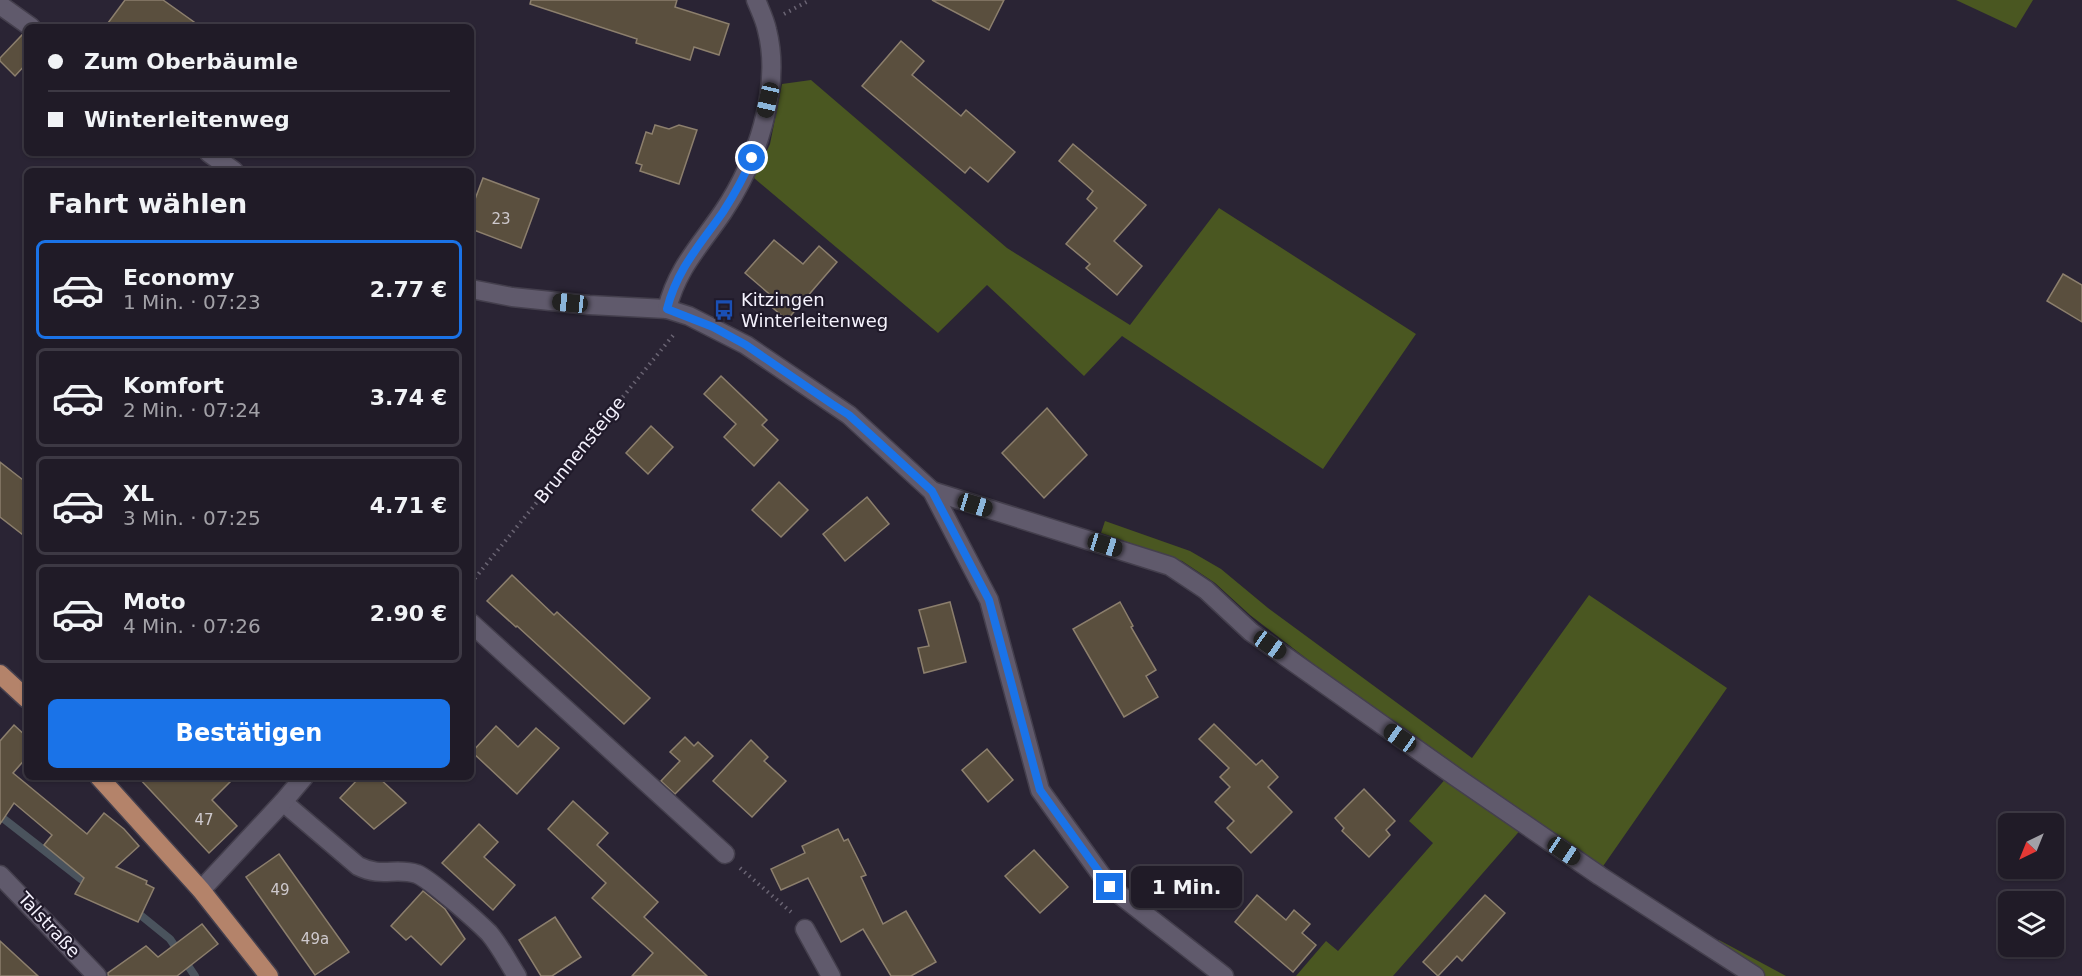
<!DOCTYPE html>
<html lang="de">
<head>
<meta charset="utf-8">
<style>
  body { margin:0; font-family:"DejaVu Sans",sans-serif; background:#28242f; color:#f1f3f6; height:100vh; display:flex; flex-direction:column; font-size:22px; white-space:nowrap }
  * { box-sizing:border-box; margin:0 }
  p { font-size:20px; color:#a2a1a7 }
  .icon { flex:none; width:33px; height:33px; fill:none; stroke:currentColor; stroke-width:2; stroke-linecap:round; stroke-linejoin:round }
  .map { position:relative; flex:1; overflow:hidden }
  .sheet { position:absolute; left:24px; top:168px; width:450px; height:612px; display:flex; flex-direction:column; background:#201b27; border-radius:9px; box-shadow:0 2px 4px #0004,0 0 0 2px #3d3944 }
  .sheet>* { flex:none }
  .top-card { position:absolute; left:24px; top:24px; width:450px; height:132px; border-radius:9px; box-shadow:0 2px 4px #0004,0 0 0 2px #3d3944; display:grid; align-content:center; height:132px; padding:0 24px; background:#201b27 }
  .needle { width:39px; rotate:223deg }
  .fabs { position:absolute; left:1998px; top:813px; display:grid; gap:12px }
  .fabs a { display:grid; place-items:center; width:66px; height:66px; border-radius:9px; background:#201b27; box-shadow:0 2px 4px #0004,0 0 0 2px #3d3944; font-size:30px }
  .end { position:absolute; width:27px; height:27px; margin:-14px; border:8px solid #1a73e8; background:#fff; box-shadow:0 0 0 3px #fff }
  .from { border-radius:50% }
  .bubble { position:absolute; height:42px; border-radius:9px; background:#201b27; box-shadow:0 2px 4px #0004,0 0 0 2px #3d3944; font-size:20px; font-weight:700; line-height:42px; text-align:center }
  .car { position:absolute; width:18px; height:36px; margin:-18px -9px; border-radius:8px; box-shadow:0 0 4px 2px #0007; background:linear-gradient(#222 24%,#8ab4d8 0 40%,#222 0 76%,#8ab4d8 0 86%,#222 0) }
  .top-card b { display:flex; align-items:center; gap:21px; height:57px; font-size:22px }
  .top-card b+b { border-top:2px solid #3d3944 }
  .top-card i { width:15px; height:15px; background:#f1f3f6 }
  ul { padding:0; list-style:none }
  li { display:flex; align-items:center; gap:18px; height:99px; margin:0 12px 9px; padding:0 12px; border:3px solid #3d3944; border-radius:9px }
  li div { flex:1 }
  li b { display:block; font-size:22px }
  li em { font-style:normal; font-weight:700 }
  li.on { border-color:#1a73e8 }
  li>.icon { width:54px; height:54px; stroke-width:1.5 }
  h2 { padding:0 24px; font-size:27px; line-height:72px }
  .button { display:flex; gap:12px; margin-top:auto; padding:12px 24px }
  .button a { flex:1; height:69px; border-radius:9px; background:#1a73e8; color:#fff; font-size:24px; font-weight:700; line-height:69px; text-align:center }
  .map>svg:first-child { display:block }
  .green { fill:#4a5721 }
  .lines { fill:none; stroke-linecap:round; stroke-linejoin:round }
  .stream { stroke:#4a535d; stroke-width:8 }
  .building { fill:#5a4f3e; stroke:#8c7f6d; stroke-width:1.5 }
  .minor-casing { stroke:#443f4d; stroke-width:21 }
  .major-casing { stroke:#443f4d; stroke-width:21 }
  .path { stroke:#6a6473; stroke-width:4; stroke-dasharray:1.5 4.5; stroke-linecap:butt }
  .minor { stroke:#605a6c; stroke-width:18 }
  .major { stroke:#b4836a; stroke-width:18 }
  .route { stroke:#1a73e8; stroke-width:8 }
  .labels { text-anchor:middle; stroke-width:4.5; stroke-linejoin:round; paint-order:stroke }
  .number-label { font-size:15px; fill:#cec9cd }
  .poi-label { font-size:18px; fill:#f5f2fd; stroke:#201a2a; text-anchor:start }
  .street-label { font-size:18px; fill:#f5f2fd; stroke:#201a2a }
</style>
</head>
<body>
<div class="map">
<svg width="2082" height="976" viewBox="0 0 2082 976">
  <rect width="100%" height="100%" fill="#2a2434"/>
  <g class="green">
    <polygon points="1956,0 2033,0 2016,28"/>
    <polygon points="811,80 1007,248 1130,325 1219,208 1416,334 1323,469 1122,336 1084,376 987,285 938,333 754,178 770,144 782,84"/>
    <polygon points="1105,521 1190,551 1221,569 1268,608 1472,758 1589,595 1727,688 1599,872 1459,776 1250,615 1215,583 1182,561 1101,533"/>
    <polygon points="1448,776 1523,827 1393,976 1296,976 1326,941 1338,951 1433,843 1409,821"/>
    <polygon points="1719,940 1786,976 1760,976 1719,951"/>
  </g>
  <g class="lines">
    <g class="stream">
      <polyline points="0,816 81,879"/>
      <polyline points="133,909 170,939 195,976"/>
    </g>
  </g>
  <g class="building">
    <polygon points="125,0 163,0 201,27 105,27"/>
    <polygon points="531,0 677,0 675,7 729,24 719,55 694,47 690,60 636,43 637,39 530,4"/>
    <polygon points="932,0 1004,0 989,30"/>
    <polygon points="22,35 27,37 27,63 15,76 0,61 0,58"/>
    <polygon points="901,41 924,61 912,75 961,116 966,110 1015,152 988,182 970,167 965,173 862,86"/>
    <polygon points="655,125 669,129 679,125 697,130 679,184 640,171 642,165 636,163 646,132 652,134"/>
    <polygon points="1073,144 1146,205 1114,241 1142,266 1117,295 1086,268 1090,264 1066,244 1097,208 1087,199 1093,191 1059,161"/>
    <polygon points="483,178 539,199 521,248 471,229 471,210"/>
    <polygon points="774,240 803,264 819,246 837,262 787,320 768,304 774,298 745,273"/>
    <polygon points="2063,274 2082,285 2082,322 2047,301"/>
    <polygon points="721,376 767,420 762,425 778,440 754,466 724,437 736,424 704,394"/>
    <polygon points="1047,408 1087,455 1044,498 1002,453"/>
    <polygon points="651,426 673,447 648,474 626,453"/>
    <polygon points="0,462 27,483 27,538 0,517"/>
    <polygon points="779,482 808,510 781,537 752,510"/>
    <polygon points="867,497 889,524 845,561 823,534"/>
    <polygon points="512,575 554,615 557,612 650,698 624,724 517,626 516,627 487,601"/>
    <polygon points="950,602 966,662 924,673 918,648 929,646 919,610"/>
    <polygon points="1120,602 1133,626 1131,627 1156,670 1146,676 1158,697 1124,717 1073,629"/>
    <polygon points="1214,724 1256,765 1262,760 1278,777 1268,787 1292,812 1251,853 1227,828 1234,821 1215,802 1230,787 1220,777 1229,768 1199,739"/>
    <polygon points="14,725 27,737 27,757 13,773 87,834 104,813 124,829 139,846 116,867 147,881 146,884 154,888 138,922 75,894 84,878 44,845 52,835 14,803 0,824 0,741"/>
    <polygon points="496,726 518,747 536,728 559,748 517,794 472,752"/>
    <polygon points="685,737 694,746 698,742 713,756 675,794 661,781 680,761 670,752"/>
    <polygon points="751,740 768,757 764,761 786,781 752,817 713,781"/>
    <polygon points="987,749 1013,780 988,802 962,770"/>
    <polygon points="138,777 235,777 212,800 237,826 209,853"/>
    <polygon points="360,777 378,777 406,803 374,829 340,798"/>
    <polygon points="1364,789 1395,821 1386,830 1390,835 1369,857 1342,831 1344,828 1335,818"/>
    <polygon points="573,801 608,833 597,845 658,902 644,917 707,976 632,976 653,953 592,898 606,883 548,829"/>
    <polygon points="479,824 498,842 484,857 515,885 493,910 442,863"/>
    <polygon points="838,829 844,841 848,839 866,875 861,877 883,924 906,911 936,962 911,976 891,976 863,929 841,942 808,878 781,890 771,869 805,853 802,846"/>
    <polygon points="1034,850 1068,887 1040,913 1005,876"/>
    <polygon points="279,854 349,952 315,975 246,877"/>
    <polygon points="423,891 445,909 465,939 441,965 411,936 406,940 391,926"/>
    <polygon points="1257,895 1286,920 1294,910 1310,924 1302,933 1316,945 1293,972 1235,922"/>
    <polygon points="1485,895 1505,913 1462,961 1457,956 1438,976 1423,962"/>
    <polygon points="555,917 581,957 552,976 541,976 519,940"/>
    <polygon points="202,924 218,944 177,976 108,976 108,973 146,946 158,957"/>
    <polygon points="0,941 38,976 0,976"/>
  </g>
  <g class="lines">
    <g class="minor-casing">
      <g id="minor">
        <polyline points="0,5 31,27"/>
        <polyline points="209,153 234,171"/>
        <polyline points="471,289 512,297 589,305 667,309 689,316 746,345 849,415 932,491 989,600 1040,790 1110,887 1224,976"/>
        <path d="M667 309C677 268 700 246 723 212 756 163 782 89 767 30 765 20 760 10 756 0"/>
        <polyline points="932,491 1170,566 1206,590 1251,632 1456,777 1600,876 1755,976"/>
        <polyline points="471,623 725,854"/>
        <path d="M283 802 358 866C382 878 395 867 417 874 430 879 478 922 489 933 500 946 508 962 517 976"/>
        <polyline points="0,875 97,976"/>
        <polyline points="201,890 283,802 304,777"/>
        <polyline points="805,929 831,976"/>
      </g>
    </g>
    <g class="major-casing">
      <g id="major">
        <polyline points="0,674 27,699"/>
        <polyline points="99,777 201,890 269,976"/>
      </g>
    </g>
    <g class="path">
      <polyline points="784,14 810,0"/>
      <polyline points="471,583 675,333"/>
      <polyline points="740,868 791,912"/>
    </g>
    <use href="#minor" class="minor"/>
    <use href="#major" class="major"/>
  </g>
  <g class="lines">
    <path class="route" d="M752 158C744 177 734 195 723 212 700 245 677 269 667 309L713 327 746 345 832 404 849 415 932 491 989 600 1040 790 1110 887"/>
  </g>
  <defs>
    <g id="bus-bare" transform="scale(1.62)"><path d="M-5-6H5V4H4V6H2V4H-2V6H-4V4H-5ZM-3.5-4V0h7V-4ZM-3.5 1.2v1.5H-2V1.2ZM2 1.2v1.5H3.5V1.2Z" fill="#1a4fb4" stroke="#201a2a" stroke-width="2.5" paint-order="stroke"/></g>
  </defs>
  <g fill-rule="evenodd">
    <use href="#bus-bare" x="724" y="310"/>
  </g>
  <g class="labels">
    <g class="number-label">
      <text x="501" y="224">23</text>
      <text x="204" y="825">47</text>
      <text x="280" y="895">49</text>
      <text x="315" y="944">49a</text>
    </g>
    <g class="poi-label">
      <text x="741" y="306">Kitzingen<tspan x="741" dy="21">Winterleitenweg</tspan></text>
    </g>
    <g class="street-label">
      <text transform="translate(580 450) rotate(-51)" y="6">Brunnensteige</text>
      <text transform="translate(49 925) rotate(47)" y="6">Talstraße</text>
    </g>
  </g>
</svg>
<div class="fabs">
<a><svg class="needle" viewBox="-14 -14 28 28"><path d="M0-13l5 13h-10z" fill="#e53935"/><path d="M0 13l5-13h-10z" fill="#a2a1a7"/></svg></a>
<a><svg class="icon" aria-label="layers" viewBox="0 0 24 24"><path d="M12 4l9 5-9 5-9-5zM3 14l9 5 9-5"/></svg></a>
</div>
<i class="end from" style="left:752px;top:158px"></i>
<i class="end" style="left:1110px;top:887px"></i>
<div class="bubble" style="left:1131px;top:866px;width:111px">1 Min.</div>
<i class="car" style="left:768px;top:100px;rotate:193deg"></i>
<i class="car" style="left:570px;top:303px;rotate:276deg"></i>
<i class="car" style="left:975px;top:505px;rotate:107deg"></i>
<i class="car" style="left:1105px;top:545px;rotate:107deg"></i>
<i class="car" style="left:1270px;top:645px;rotate:125deg"></i>
<i class="car" style="left:1400px;top:738px;rotate:305deg"></i>
<i class="car" style="left:1564px;top:851px;rotate:124deg"></i>
<div class="top-card">
<b><i class="from"></i>Zum Oberbäumle</b>
<b><i></i>Winterleitenweg</b>
</div>
<section class="sheet">
<h2>Fahrt wählen</h2>
<ul>
<li class="on"><svg class="icon" aria-label="car" viewBox="0 0 24 24"><path d="M5 17H2v-5l4-1 3-4h7l3 4 3 1v5h-3M9 17h6M6 11h13"/><circle cx="7" cy="17" r="2"/><circle cx="17" cy="17" r="2"/></svg><div><b>Economy</b><p>1 Min. · 07:23</p></div><em>2.77 €</em></li>
<li><svg class="icon" aria-label="car" viewBox="0 0 24 24"><path d="M5 17H2v-5l4-1 3-4h7l3 4 3 1v5h-3M9 17h6M6 11h13"/><circle cx="7" cy="17" r="2"/><circle cx="17" cy="17" r="2"/></svg><div><b>Komfort</b><p>2 Min. · 07:24</p></div><em>3.74 €</em></li>
<li><svg class="icon" aria-label="car" viewBox="0 0 24 24"><path d="M5 17H2v-5l4-1 3-4h7l3 4 3 1v5h-3M9 17h6M6 11h13"/><circle cx="7" cy="17" r="2"/><circle cx="17" cy="17" r="2"/></svg><div><b>XL</b><p>3 Min. · 07:25</p></div><em>4.71 €</em></li>
<li><svg class="icon" aria-label="car" viewBox="0 0 24 24"><path d="M5 17H2v-5l4-1 3-4h7l3 4 3 1v5h-3M9 17h6M6 11h13"/><circle cx="7" cy="17" r="2"/><circle cx="17" cy="17" r="2"/></svg><div><b>Moto</b><p>4 Min. · 07:26</p></div><em>2.90 €</em></li>
</ul>
<div class="button"><a>Bestätigen</a></div>
</section>
</div>
</body>
</html>
